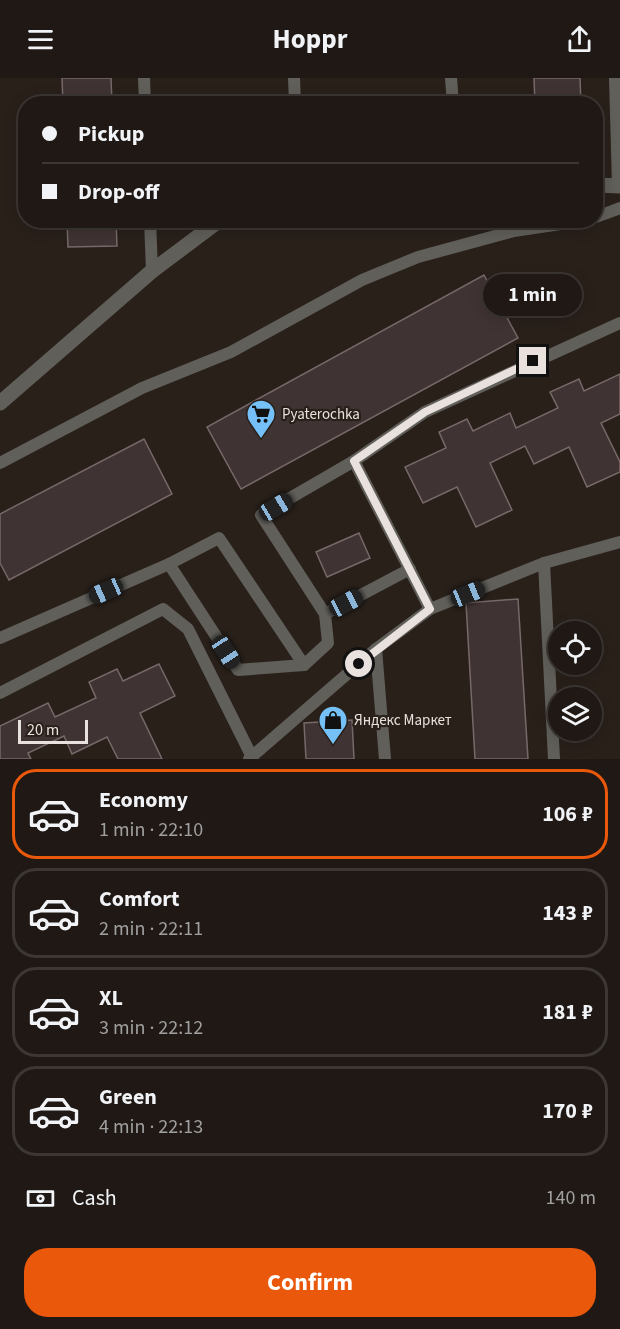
<!DOCTYPE html>
<html lang="en">
<head>
<meta charset="utf-8">
<style>
  body { margin:0; font-family:"Source Sans 3",sans-serif; background:#2c2522; color:#f1f3f6; height:100vh; display:flex; flex-direction:column; font-size:22px; white-space:nowrap }
  * { box-sizing:border-box; margin:0 }
  p { font-size:20px; color:#a1a0a0 }
  .icon { flex:none; width:33px; height:33px; fill:none; stroke:currentColor; stroke-width:2; stroke-linecap:round; stroke-linejoin:round }
  .map { position:relative; height:681px; overflow:hidden }
  .drawer { display:flex; flex-direction:column; background:#1f1814; flex:1 }
  .drawer>* { flex:none }
  .banner { position:absolute; left:18px; top:18px; width:585px; height:132px; border-radius:24px; box-shadow:0 3px 15px #0003,0 0 0 2px #3c3734; display:grid; align-content:center; height:132px; padding:0 24px; background:#1f1814 }
  .buttons { position:absolute; left:548px; top:543px; display:grid; gap:12px }
  .buttons a { display:grid; place-items:center; width:54px; height:54px; border-radius:50%; background:#1f1814; box-shadow:0 3px 15px #0003,0 0 0 2px #3c3734; font-size:30px }
  .scale { position:absolute; left:18px; bottom:15px; width:70px; box-sizing:border-box; padding-left:6px; border:3px solid #e8e1dd; border-top:0; font-size:16px; line-height:21px; white-space:nowrap; color:#e8e1dd; -webkit-text-stroke:4px #29201a; paint-order:stroke }
  .end { position:absolute; width:27px; height:27px; margin:-14px; border:8px solid #e8e1dd; background:#111; box-shadow:0 0 0 3px #111 }
  .from { border-radius:50% }
  .bubble { position:absolute; height:42px; border-radius:21px; background:#1f1814; box-shadow:0 3px 15px #0003,0 0 0 2px #3c3734; font-size:20px; font-weight:700; line-height:42px; text-align:center }
  .car { position:absolute; width:18px; height:36px; margin:-18px -9px; border-radius:8px; box-shadow:0 0 4px 2px #0007; background:linear-gradient(#222 24%,#8ab4d8 0 40%,#222 0 76%,#8ab4d8 0 86%,#222 0) }
  .banner b { display:flex; align-items:center; gap:21px; height:57px; font-size:22px }
  .banner b+b { border-top:2px solid #3c3734 }
  .banner i { width:15px; height:15px; background:#f1f3f6 }
  ul { padding:10px 0 0; list-style:none }
  li { display:flex; align-items:center; gap:18px; height:90px; margin:0 12px 9px; padding:0 12px; border:3px solid #3c3734; border-radius:24px }
  li div { flex:1 }
  li b { display:block; font-size:22px }
  li em { font-style:normal; font-weight:700 }
  li.selected { border-color:#ea580c }
  li>.icon { width:54px; height:54px; stroke-width:1.5 }
  .pay { display:flex; align-items:center; gap:15px; height:66px; padding:0 24px; font-size:22px }
  .pay p { margin-inline-start:auto }
  .action { display:flex; gap:12px; margin-top:auto; padding:12px 24px }
  .action a { flex:1; height:69px; border-radius:24px; background:#ea580c; color:#fff; font-size:24px; font-weight:700; line-height:69px; text-align:center }
  header { display:flex; justify-content:space-between; align-items:center; height:78px; padding:0 24px; background:#1f1814; font-size:27px; font-weight:700 }
  .map>svg:first-child { display:block }
  .building { fill:#403334; stroke:#776969; stroke-width:1.5 }
  .lines { fill:none; stroke-linecap:round; stroke-linejoin:round }
  .service { stroke:#615f5a; stroke-width:12 }
  .minor { stroke:#615f5a; stroke-width:15 }
  .route { stroke:#e8e1dd; stroke-width:8 }
  .labels { text-anchor:middle; stroke-width:4.5; stroke-linejoin:round; paint-order:stroke }
  .poi-label { font-size:15px; fill:#e8e1dd; stroke:#29201a; text-anchor:start }
</style>
</head>
<body>
<header><svg class="icon" aria-label="menu" viewBox="0 0 24 24"><path d="M4 6h16M4 12h16M4 18h16"/></svg>Hoppr<svg class="icon" aria-label="share" viewBox="0 0 24 24"><path d="M12 15V3M7 8l5-5 5 5M5 13v7h14v-7"/></svg></header>
<div class="map">
<svg width="620" height="681" viewBox="0 0 620 681">
  <rect width="100%" height="100%" fill="#29201a"/>
  <g class="building">
    <polygon points="62,0 111,0 112,26 63,26"/>
    <polygon points="534,0 580,0 581,26 535,26"/>
    <polygon points="67,142 116,142 117,168 68,169"/>
    <polygon points="484,197 518,260 241,411 207,349"/>
    <polygon points="620,296 620,336 601,345 620,384 620,394 587,409 569,369 534,386 525,368 490,385 512,432 476,449 457,409 423,425 405,389 446,370 439,354 467,341 473,353 510,335 516,350 558,330 550,314 579,301 584,313"/>
    <polygon points="144,361 172,416 9,502 0,485 0,436"/>
    <polygon points="359,455 370,480 327,499 316,474"/>
    <polygon points="518,521 528,681 475,681 466,525"/>
    <polygon points="159,586 175,618 140,635 162,681 118,681 107,659 72,676 64,658 28,675 31,681 0,681 0,648 48,625 55,639 96,620 89,604 117,591 123,603"/>
    <polygon points="352,642 354,681 306,681 304,645"/>
  </g>
  <g class="lines">
    <g class="service">
      <polyline points="144,0 145,26"/>
      <polyline points="294,0 295,26"/>
      <polyline points="451,0 453,26"/>
      <polyline points="615,0 618,108"/>
      <polyline points="596,139 620,130"/>
      <polyline points="150,142 152,193"/>
      <polyline points="354,383 430,531"/>
      <polyline points="0,385 142,310 231,274 362,202 418,179 514,153 587,142"/>
      <polyline points="544,485 554,681"/>
      <polyline points="169,486 238,592 304,587"/>
      <polyline points="410,491 325,536 261,437 354,383 425,334 620,245"/>
      <polyline points="0,560 169,486 219,460 304,587 328,565 325,536"/>
      <polyline points="376,571 385,681"/>
      <polyline points="0,615 163,531 188,551 252,679"/>
      <polyline points="249,681 376,571 430,531 544,485 620,464"/>
    </g>
    <g class="minor">
      <polyline points="596,107 620,108"/>
      <polyline points="0,325 152,193 220,142"/>
    </g>
  </g>
  <g class="lines">
    <polyline class="route" points="359,586 430,531 354,383 425,334 533,283"/>
  </g>
  <defs>
    <g id="supermarket-pin" transform="scale(1.5)"><path d="M0 17L-7.5 6A9.5 9.5 0 1 1 7.5 6Z" fill="#75c0f6" stroke="#29201a"/><path d="M-6-5.5h2.5l.6 2H6L4.5 2H-2.5L-4.4-4H-6ZM-1.5 3.2a1.3 1.3 0 1 0 .1 0ZM3 3.2a1.3 1.3 0 1 0 .1 0Z" fill="#111"/></g>
    <g id="shop-pin" transform="scale(1.5)"><path d="M0 17L-7.5 6A9.5 9.5 0 1 1 7.5 6Z" fill="#75c0f6" stroke="#29201a"/><path d="M-5-2.5h2.3a2.7 3.5 0 0 1 5.4 0H5L5.5 6h-11ZM-1.5-2.5h3a1.5 2.3 0 0 0-3 0Z" fill="#111"/></g>
  </defs>
  <g fill-rule="evenodd">
    <use href="#supermarket-pin" x="261" y="336"/>
    <use href="#shop-pin" x="333" y="642"/>
  </g>
  <g class="labels">
    <g class="poi-label">
      <text x="282" y="341">Pyaterochka</text>
      <text x="354" y="647">Яндекс Маркет</text>
    </g>
  </g>
</svg>
<div class="buttons">
<a><svg class="icon" aria-label="locate" viewBox="0 0 24 24"><circle cx="12" cy="12" r="6"/><path d="M12 2v4M12 18v4M2 12h4M18 12h4"/></svg></a>
<a><svg class="icon" aria-label="layers" viewBox="0 0 24 24"><path d="M12 4l9 5-9 5-9-5zM3 14l9 5 9-5"/></svg></a>
</div>
<div class="scale">20 m</div>
<i class="end from" style="left:359px;top:586px"></i>
<i class="end" style="left:533px;top:283px"></i>
<div class="bubble" style="left:483px;top:196px;width:99px">1 min</div>
<i class="car" style="left:276px;top:429px;rotate:59deg"></i>
<i class="car" style="left:106px;top:513px;rotate:246deg"></i>
<i class="car" style="left:468px;top:516px;rotate:68deg"></i>
<i class="car" style="left:346px;top:525px;rotate:62deg"></i>
<i class="car" style="left:226px;top:574px;rotate:147deg"></i>
<div class="banner">
<b><i class="from"></i>Pickup</b>
<b><i></i>Drop-off</b>
</div>
</div>
<section class="drawer">
<ul>
<li class="selected"><svg class="icon" aria-label="car" viewBox="0 0 24 24"><path d="M5 17H2v-5l4-1 3-4h7l3 4 3 1v5h-3M9 17h6M6 11h13"/><circle cx="7" cy="17" r="2"/><circle cx="17" cy="17" r="2"/></svg><div><b>Economy</b><p>1 min · 22:10</p></div><em>106 ₽</em></li>
<li><svg class="icon" aria-label="car" viewBox="0 0 24 24"><path d="M5 17H2v-5l4-1 3-4h7l3 4 3 1v5h-3M9 17h6M6 11h13"/><circle cx="7" cy="17" r="2"/><circle cx="17" cy="17" r="2"/></svg><div><b>Comfort</b><p>2 min · 22:11</p></div><em>143 ₽</em></li>
<li><svg class="icon" aria-label="car" viewBox="0 0 24 24"><path d="M5 17H2v-5l4-1 3-4h7l3 4 3 1v5h-3M9 17h6M6 11h13"/><circle cx="7" cy="17" r="2"/><circle cx="17" cy="17" r="2"/></svg><div><b>XL</b><p>3 min · 22:12</p></div><em>181 ₽</em></li>
<li><svg class="icon" aria-label="car" viewBox="0 0 24 24"><path d="M5 17H2v-5l4-1 3-4h7l3 4 3 1v5h-3M9 17h6M6 11h13"/><circle cx="7" cy="17" r="2"/><circle cx="17" cy="17" r="2"/></svg><div><b>Green</b><p>4 min · 22:13</p></div><em>170 ₽</em></li>
</ul>
<div class="pay"><svg class="icon" aria-label="cash" viewBox="0 0 24 24"><path d="M3 7h18v10H3z"/><circle cx="12" cy="12" r="2"/></svg>Cash<p>140 m</p></div>
<div class="action"><a>Confirm</a></div>
</section>
</body>
</html>
